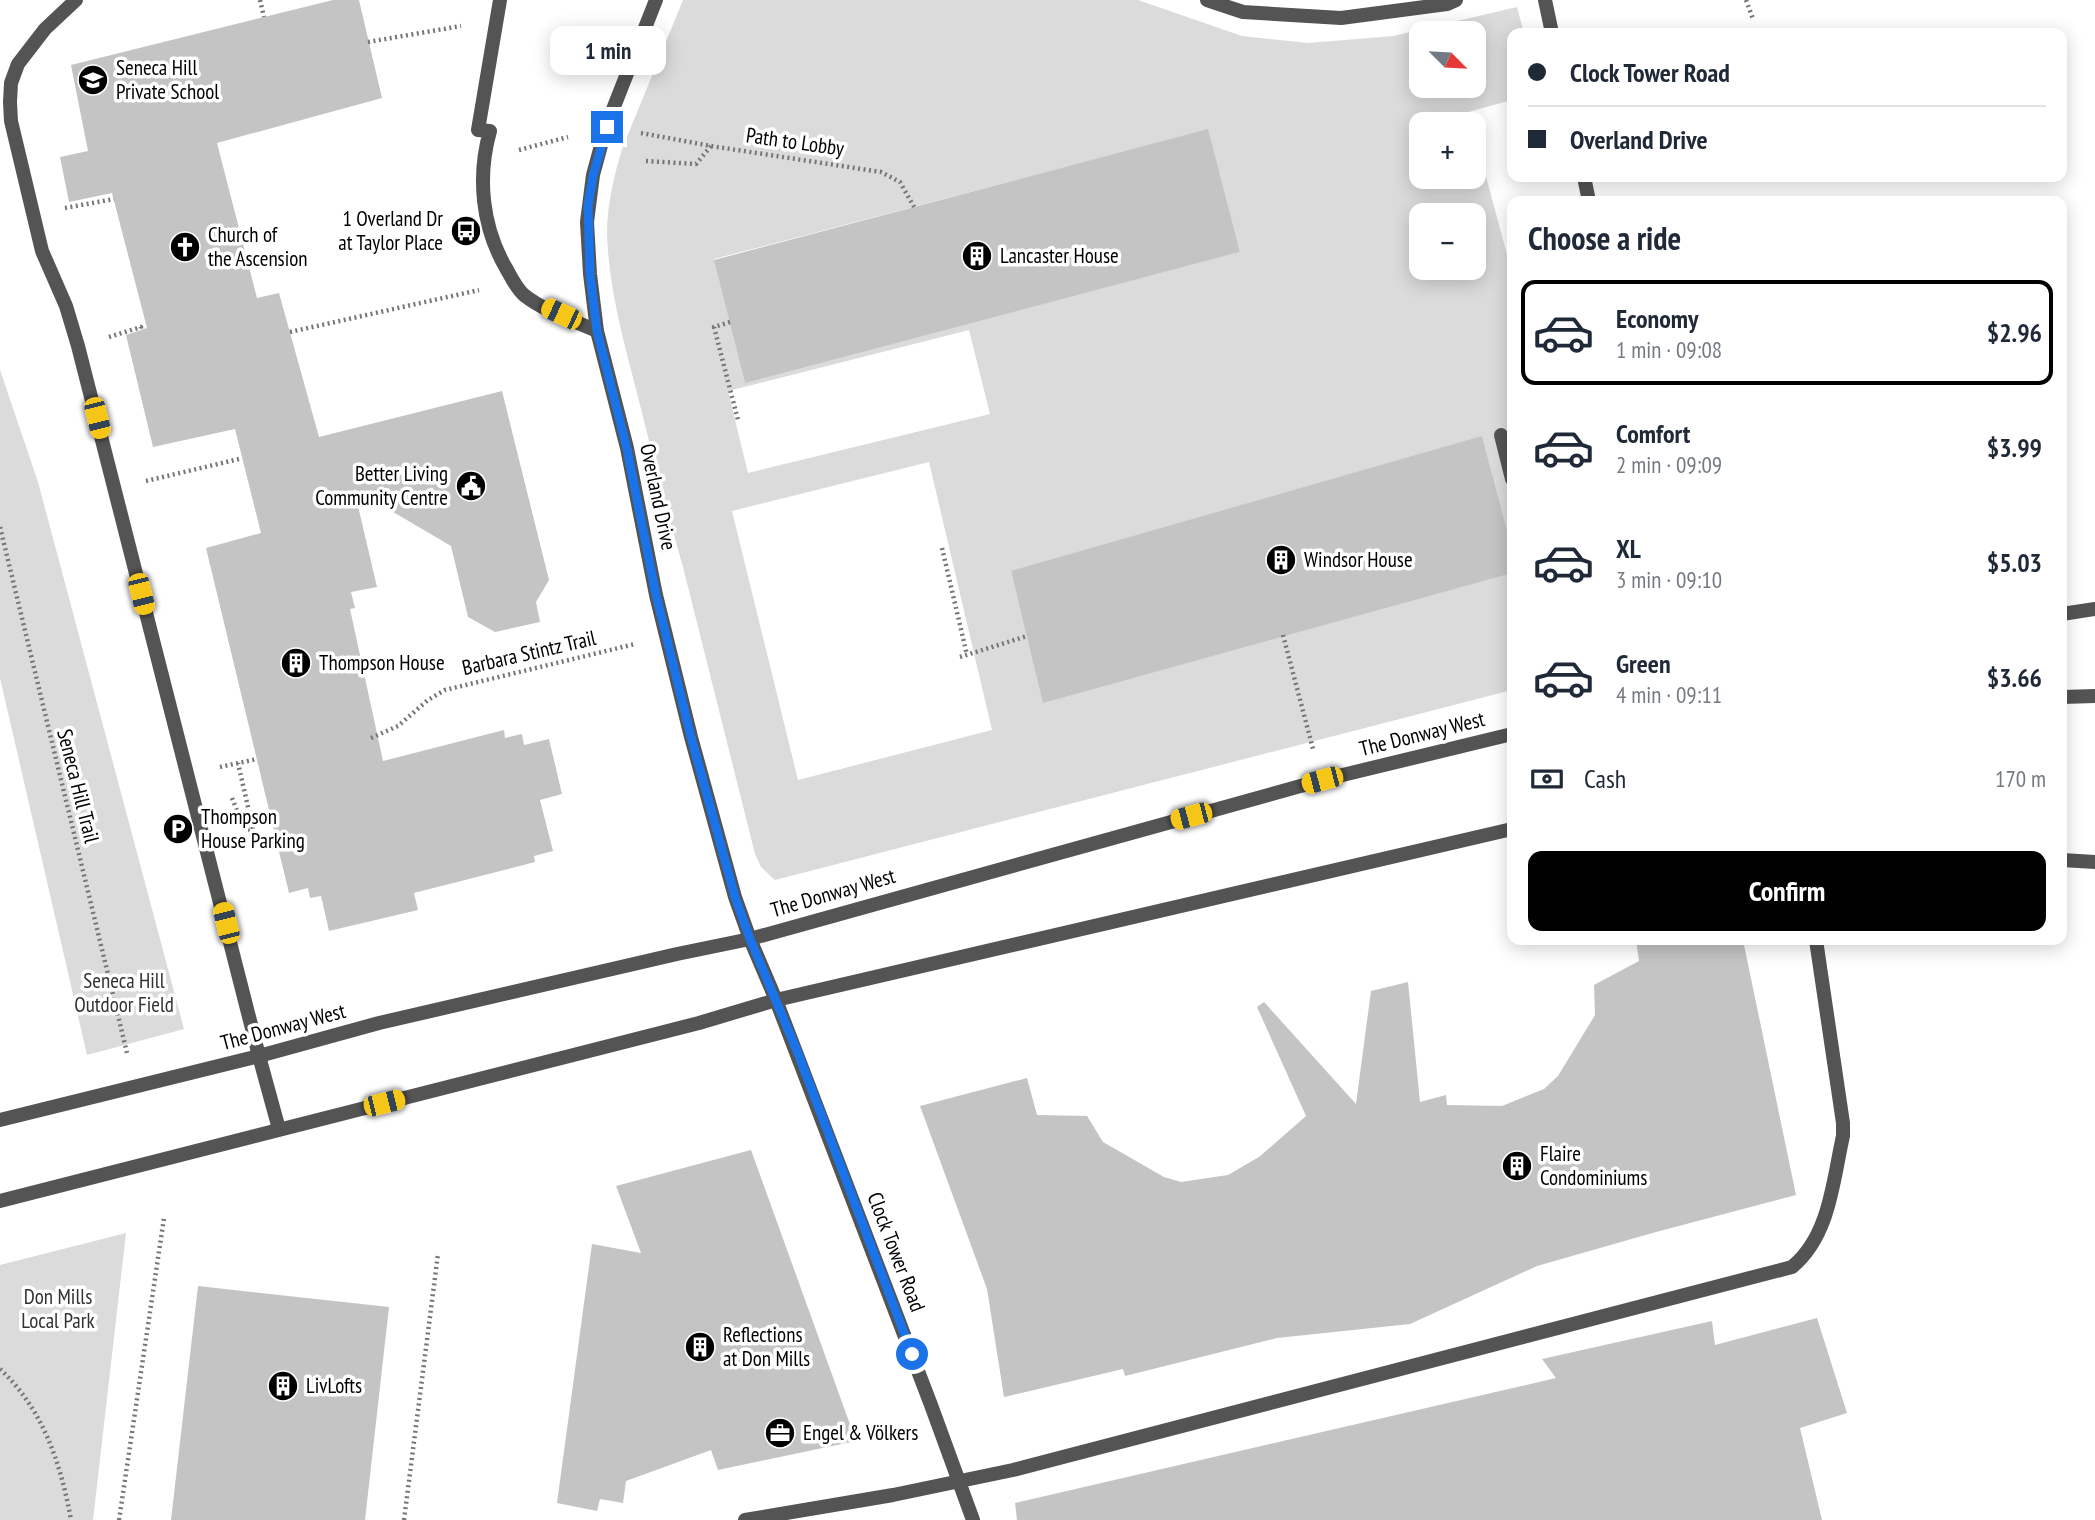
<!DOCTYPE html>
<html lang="en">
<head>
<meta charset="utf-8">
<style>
  body { margin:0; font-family:"PT Sans Narrow",sans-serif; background:#f2f2f3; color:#1f2937; height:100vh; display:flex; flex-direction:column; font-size:26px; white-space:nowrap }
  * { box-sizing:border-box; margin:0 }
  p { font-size:23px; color:#747a83 }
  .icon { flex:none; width:38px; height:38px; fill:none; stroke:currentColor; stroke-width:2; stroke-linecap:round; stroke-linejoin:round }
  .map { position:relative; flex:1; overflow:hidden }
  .sheet { position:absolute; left:1507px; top:196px; width:560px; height:749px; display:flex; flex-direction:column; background:#fff; border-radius:14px; box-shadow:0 4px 18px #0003 }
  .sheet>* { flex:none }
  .banner { position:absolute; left:1507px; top:28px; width:560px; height:154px; border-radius:14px; box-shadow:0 4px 18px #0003; display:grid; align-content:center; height:154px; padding:0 21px; background:#fff }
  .needle { width:46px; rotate:114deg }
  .controls { position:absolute; left:1409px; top:21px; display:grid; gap:14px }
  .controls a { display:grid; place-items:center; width:77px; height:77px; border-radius:14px; background:#fff; box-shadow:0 4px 18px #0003; font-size:35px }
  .end { position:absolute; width:32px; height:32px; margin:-16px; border:9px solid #1a73e8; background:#fff; box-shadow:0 0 0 4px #fff }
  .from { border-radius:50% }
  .bubble { position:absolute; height:49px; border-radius:14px; background:#fff; box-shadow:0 4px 18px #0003; font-size:23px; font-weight:600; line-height:49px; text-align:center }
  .car { position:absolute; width:21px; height:42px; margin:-21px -10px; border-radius:9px; box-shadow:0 0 5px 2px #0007; background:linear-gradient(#f5c518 24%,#345 0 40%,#f5c518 0 76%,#345 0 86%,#f5c518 0) }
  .banner b { display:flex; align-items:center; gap:24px; height:66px; font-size:26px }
  .banner b+b { border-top:2px solid #e0e1e3 }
  .banner i { width:18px; height:18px; background:#1f2937 }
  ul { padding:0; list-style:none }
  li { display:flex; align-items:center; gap:21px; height:105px; margin:0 14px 10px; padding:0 7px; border:4px solid transparent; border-radius:14px }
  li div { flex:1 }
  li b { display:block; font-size:26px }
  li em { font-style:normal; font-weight:600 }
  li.on { border-color:#000 }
  li>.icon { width:63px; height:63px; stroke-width:1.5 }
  h2 { padding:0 21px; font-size:32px; line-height:84px }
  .pay { display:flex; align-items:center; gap:18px; height:77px; padding:0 21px; font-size:26px }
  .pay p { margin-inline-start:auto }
  .action { display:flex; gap:14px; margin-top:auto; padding:14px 21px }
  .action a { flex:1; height:80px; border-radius:14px; background:#000; color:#fff; font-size:28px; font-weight:600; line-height:80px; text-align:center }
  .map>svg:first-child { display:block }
  .green { fill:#dbdbdb; fill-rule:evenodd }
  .building { fill:#c4c4c4 }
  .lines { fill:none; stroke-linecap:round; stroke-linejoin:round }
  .path { stroke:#767676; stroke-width:4.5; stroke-dasharray:2 3.5; stroke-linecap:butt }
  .service { stroke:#545454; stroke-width:14 }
  .minor { stroke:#545454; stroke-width:14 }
  .tertiary { stroke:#545454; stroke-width:14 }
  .route { stroke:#1a73e8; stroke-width:9 }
  .labels { text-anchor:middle; stroke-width:7; stroke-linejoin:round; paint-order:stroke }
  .poi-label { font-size:21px; fill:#000; stroke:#fff; text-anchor:start }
  .street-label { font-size:21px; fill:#000; stroke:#fff }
  .park-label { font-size:21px; fill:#323232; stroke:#fff }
</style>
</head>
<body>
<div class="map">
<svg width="2095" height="1520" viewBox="0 0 2095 1520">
  <rect width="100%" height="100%" fill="#fff"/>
  <g class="green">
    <path d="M683 0H1138L1242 36 1308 43 1393 36 1517 7 1524 33H1512V100L1468 112 1471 124H1421V177H1474V132L1512 273V549L1482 437 1011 572 1026 630 1512 573V690L775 880 761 867 755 854 683 567C667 512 653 457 639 401 625 345 609 293 607 234 607 205 614 176 622 149ZM1421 33H1474V86H1421ZM1207 130 1240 252 745 382 714 259ZM1421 215H1474V268H1421ZM969 330 990 414 748 473 728 391ZM929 462 992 730 798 780 732 511Z"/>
    <polygon points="0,370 38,482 184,1029 87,1055 0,678"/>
    <polygon points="126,1233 93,1520 0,1520 0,1265"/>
  </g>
  <g class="building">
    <polygon points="333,0 359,0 382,98 217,143 257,298 279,293 319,437 502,391 549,580 536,602 540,622 495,632 468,617 451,546 354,489 377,587 351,592 355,608 350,609 383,761 504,730 505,738 522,734 524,745 549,739 562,794 540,800 553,851 534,856 535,862 414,893 418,910 329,931 321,896 310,898 308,888 289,893 206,548 261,533 235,429 153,447 126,335 147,328 112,193 69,202 60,157 88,151 71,65"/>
    <polygon points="1208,129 1240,252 745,383 714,260"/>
    <polygon points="1482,436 1512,549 1512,573 1043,703 1011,571"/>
    <polygon points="1636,940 1743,940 1796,1195 1656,1232 1537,1266 1410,1324 1277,1338 1125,1376 1123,1369 1004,1397 987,1289 920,1106 1027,1078 1037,1115 1087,1116 1103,1142 1164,1177 1181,1182 1228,1175 1259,1157 1306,1116 1257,1007 1264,1002 1356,1104 1371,991 1408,982 1420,1102 1446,1095 1447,1105 1502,1106 1544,1089 1558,1076 1595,1015 1594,985 1639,961"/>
    <polygon points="751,1150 856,1441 718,1470 711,1450 626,1481 623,1503 600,1499 597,1511 557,1503 592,1244 641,1253 616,1186"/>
    <polygon points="198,1286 389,1307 365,1520 171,1520"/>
    <polygon points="1817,1318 1847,1413 1800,1428 1822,1520 1017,1520 1015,1503 1556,1378 1542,1359 1712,1321 1715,1345"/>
  </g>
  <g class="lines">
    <g class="path">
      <polyline points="260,0 264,17"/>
      <polyline points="1746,0 1753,19"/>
      <polyline points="368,42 461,26"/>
      <polyline points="641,133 711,146 881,172 900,182 914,207"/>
      <polyline points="519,150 568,137"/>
      <polyline points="646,161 696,164 711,146"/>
      <polyline points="65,208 114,199"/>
      <polyline points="730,322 714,327 738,420"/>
      <polyline points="290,332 479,290"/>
      <polyline points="109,337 141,327 141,330"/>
      <polyline points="146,481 239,459"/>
      <polyline points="0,527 127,1053"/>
      <polyline points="942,548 967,655"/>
      <polyline points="1283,635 1313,749"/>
      <polyline points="960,657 1027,636"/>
      <polyline points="371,738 398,726 428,700 445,690 635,644"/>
      <polyline points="220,767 257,759"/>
      <polyline points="232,798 245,831 253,829 238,763"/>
      <path d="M0 1369C43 1409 61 1464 71 1520"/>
      <polyline points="119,1520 164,1218"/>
      <polyline points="404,1520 438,1254"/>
    </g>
    <g class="service">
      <polyline points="76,0 45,29 18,64 11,83 10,102 11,121 42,251 66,306 78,346 259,1056"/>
      <path d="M500 0 478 130 490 131C477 177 482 227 506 268 511 277 516 288 524 295 544 311 573 320 597 331"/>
      <polyline points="1545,0 1552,33"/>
      <polyline points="1584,177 1589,201"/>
      <polyline points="1501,435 1512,479"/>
      <polyline points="2062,860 2095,862"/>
      <path d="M745 1520 893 1495 1013 1470 1792 1267C1830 1236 1833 1180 1843 1136V1123L1816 940"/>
    </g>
    <g class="minor">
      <polyline points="1207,0 1243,12 1341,18 1447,4 1456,0"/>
      <polyline points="776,1000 931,1405 973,1520"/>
    </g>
    <g class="tertiary">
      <polyline points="656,0 606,127 593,175 587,222 590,274 597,331 627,448 656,595 691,737 735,897 750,939 776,1000"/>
      <polyline points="2062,614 2095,609"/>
      <polyline points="2062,697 2095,696"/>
      <polyline points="259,1056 279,1129"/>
      <polyline points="0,1120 259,1056 379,1023 677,954 750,939 1322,780 1512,734"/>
      <polyline points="0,1201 699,1023 776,1000 1512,829"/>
    </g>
  </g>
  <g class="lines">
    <polyline class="route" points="607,127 593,176 588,206 590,274 597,331 627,449 656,595 691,737 735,897 750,939 797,1051 912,1354"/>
  </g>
  <defs>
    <g id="school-disc" transform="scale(1.575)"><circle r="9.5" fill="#000" stroke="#fff"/><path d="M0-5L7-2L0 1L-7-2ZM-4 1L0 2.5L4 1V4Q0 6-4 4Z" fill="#fff"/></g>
    <g id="bus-disc" transform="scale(1.575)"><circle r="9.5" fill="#000" stroke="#fff"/><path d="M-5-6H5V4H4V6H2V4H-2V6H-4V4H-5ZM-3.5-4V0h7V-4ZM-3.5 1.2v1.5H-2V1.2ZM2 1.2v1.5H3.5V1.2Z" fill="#fff"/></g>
    <g id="church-disc" transform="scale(1.575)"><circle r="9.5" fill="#000" stroke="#fff"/><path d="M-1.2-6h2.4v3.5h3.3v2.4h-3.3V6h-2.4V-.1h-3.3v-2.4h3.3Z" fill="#fff"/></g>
    <g id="building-disc" transform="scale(1.575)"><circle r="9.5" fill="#000" stroke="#fff"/><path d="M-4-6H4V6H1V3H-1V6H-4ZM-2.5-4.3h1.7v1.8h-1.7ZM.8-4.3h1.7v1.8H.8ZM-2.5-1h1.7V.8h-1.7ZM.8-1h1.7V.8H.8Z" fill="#fff"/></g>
    <g id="civic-disc" transform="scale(1.575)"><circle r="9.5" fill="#000" stroke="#fff"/><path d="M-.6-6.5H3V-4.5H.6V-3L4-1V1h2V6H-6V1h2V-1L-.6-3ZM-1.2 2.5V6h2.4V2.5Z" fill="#fff"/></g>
    <g id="parking-disc" transform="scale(1.575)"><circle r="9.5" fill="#000" stroke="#fff"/><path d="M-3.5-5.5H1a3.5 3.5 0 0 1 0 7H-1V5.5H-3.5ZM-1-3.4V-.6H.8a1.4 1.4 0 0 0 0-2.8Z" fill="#fff"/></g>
    <g id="office-disc" transform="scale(1.575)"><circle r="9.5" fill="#000" stroke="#fff"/><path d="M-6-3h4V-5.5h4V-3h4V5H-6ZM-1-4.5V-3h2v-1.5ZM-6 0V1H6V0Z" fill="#fff"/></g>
  </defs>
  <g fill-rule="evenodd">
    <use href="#school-disc" x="93" y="80"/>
    <use href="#bus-disc" x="466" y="231"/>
    <use href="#church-disc" x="185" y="247"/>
    <use href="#building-disc" x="977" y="256"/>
    <use href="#civic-disc" x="471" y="486"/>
    <use href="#building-disc" x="1281" y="560"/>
    <use href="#building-disc" x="296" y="663"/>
    <use href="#parking-disc" x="178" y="829"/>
    <use href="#building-disc" x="1517" y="1166"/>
    <use href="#building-disc" x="700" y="1347"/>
    <use href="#building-disc" x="283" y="1386"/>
    <use href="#office-disc" x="780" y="1433"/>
  </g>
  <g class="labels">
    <g class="poi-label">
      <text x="116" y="75">Seneca Hill<tspan x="116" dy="24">Private School</tspan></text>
      <text x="443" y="226" text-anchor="end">1 Overland Dr<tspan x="443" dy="24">at Taylor Place</tspan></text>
      <text x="208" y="242">Church of<tspan x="208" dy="24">the Ascension</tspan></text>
      <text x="1000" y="263">Lancaster House</text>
      <text x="448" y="481" text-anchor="end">Better Living<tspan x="448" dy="24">Community Centre</tspan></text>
      <text x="1304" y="567">Windsor House</text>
      <text x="319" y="670">Thompson House</text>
      <text x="201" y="824">Thompson<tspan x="201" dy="24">House Parking</tspan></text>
      <text x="1540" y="1161">Flaire<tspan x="1540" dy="24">Condominiums</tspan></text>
      <text x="723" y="1342">Reflections<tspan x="723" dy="24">at Don Mills</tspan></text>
      <text x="306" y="1393">LivLofts</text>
      <text x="803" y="1440">Engel &amp; Völkers</text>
    </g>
    <g class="street-label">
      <text transform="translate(795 142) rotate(8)" y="7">Path to Lobby</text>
      <text transform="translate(658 497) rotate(78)" y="7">Overland Drive</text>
      <text transform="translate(529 653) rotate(-13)" y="7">Barbara Stintz Trail</text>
      <text transform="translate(1422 734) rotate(-14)" y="7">The Donway West</text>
      <text transform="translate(78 786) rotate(76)" y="7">Seneca Hill Trail</text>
      <text transform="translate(833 893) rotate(-16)" y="7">The Donway West</text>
      <text transform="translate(283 1027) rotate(-15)" y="7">The Donway West</text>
      <text transform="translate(896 1252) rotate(69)" y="7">Clock Tower Road</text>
    </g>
    <g class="park-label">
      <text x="124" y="988">Seneca Hill<tspan x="124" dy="24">Outdoor Field</tspan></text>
      <text x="58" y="1304">Don Mills<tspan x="58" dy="24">Local Park</tspan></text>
    </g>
  </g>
</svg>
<div class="controls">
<a><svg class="needle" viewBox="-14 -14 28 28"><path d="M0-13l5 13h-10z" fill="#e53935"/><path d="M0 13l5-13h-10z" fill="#747a83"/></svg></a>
<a>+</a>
<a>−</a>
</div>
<i class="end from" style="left:912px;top:1354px"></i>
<i class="end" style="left:607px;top:127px"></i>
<div class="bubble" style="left:550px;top:26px;width:116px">1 min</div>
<i class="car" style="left:561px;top:314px;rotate:295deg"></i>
<i class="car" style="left:97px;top:418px;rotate:166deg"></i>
<i class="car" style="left:141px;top:594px;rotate:166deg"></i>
<i class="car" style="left:1322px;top:780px;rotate:255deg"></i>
<i class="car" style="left:1191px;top:816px;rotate:255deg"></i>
<i class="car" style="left:226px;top:923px;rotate:346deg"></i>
<i class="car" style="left:384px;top:1103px;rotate:76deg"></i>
<div class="banner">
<b><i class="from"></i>Clock Tower Road</b>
<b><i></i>Overland Drive</b>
</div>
<section class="sheet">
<h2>Choose a ride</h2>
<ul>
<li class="on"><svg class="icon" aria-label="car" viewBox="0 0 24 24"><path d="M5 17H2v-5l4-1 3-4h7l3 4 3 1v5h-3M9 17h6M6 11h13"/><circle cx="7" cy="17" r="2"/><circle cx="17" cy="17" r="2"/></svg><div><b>Economy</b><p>1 min · 09:08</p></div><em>$2.96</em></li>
<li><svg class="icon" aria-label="car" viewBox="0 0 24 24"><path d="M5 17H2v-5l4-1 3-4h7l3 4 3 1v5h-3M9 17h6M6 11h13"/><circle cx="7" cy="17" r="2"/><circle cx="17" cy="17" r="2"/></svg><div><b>Comfort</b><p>2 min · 09:09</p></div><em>$3.99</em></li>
<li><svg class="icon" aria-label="car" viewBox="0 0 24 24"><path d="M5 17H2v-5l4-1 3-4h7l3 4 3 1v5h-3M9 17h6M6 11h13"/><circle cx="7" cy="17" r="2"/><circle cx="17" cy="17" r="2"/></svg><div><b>XL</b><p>3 min · 09:10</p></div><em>$5.03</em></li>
<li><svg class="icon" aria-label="car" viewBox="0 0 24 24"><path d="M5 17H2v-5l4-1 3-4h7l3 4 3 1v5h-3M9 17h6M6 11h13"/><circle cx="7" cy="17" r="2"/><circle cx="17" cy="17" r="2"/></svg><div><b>Green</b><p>4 min · 09:11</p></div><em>$3.66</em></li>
</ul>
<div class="pay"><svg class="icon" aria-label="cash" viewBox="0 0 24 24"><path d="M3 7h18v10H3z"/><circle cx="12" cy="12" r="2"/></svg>Cash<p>170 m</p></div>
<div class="action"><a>Confirm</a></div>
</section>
</div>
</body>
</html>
